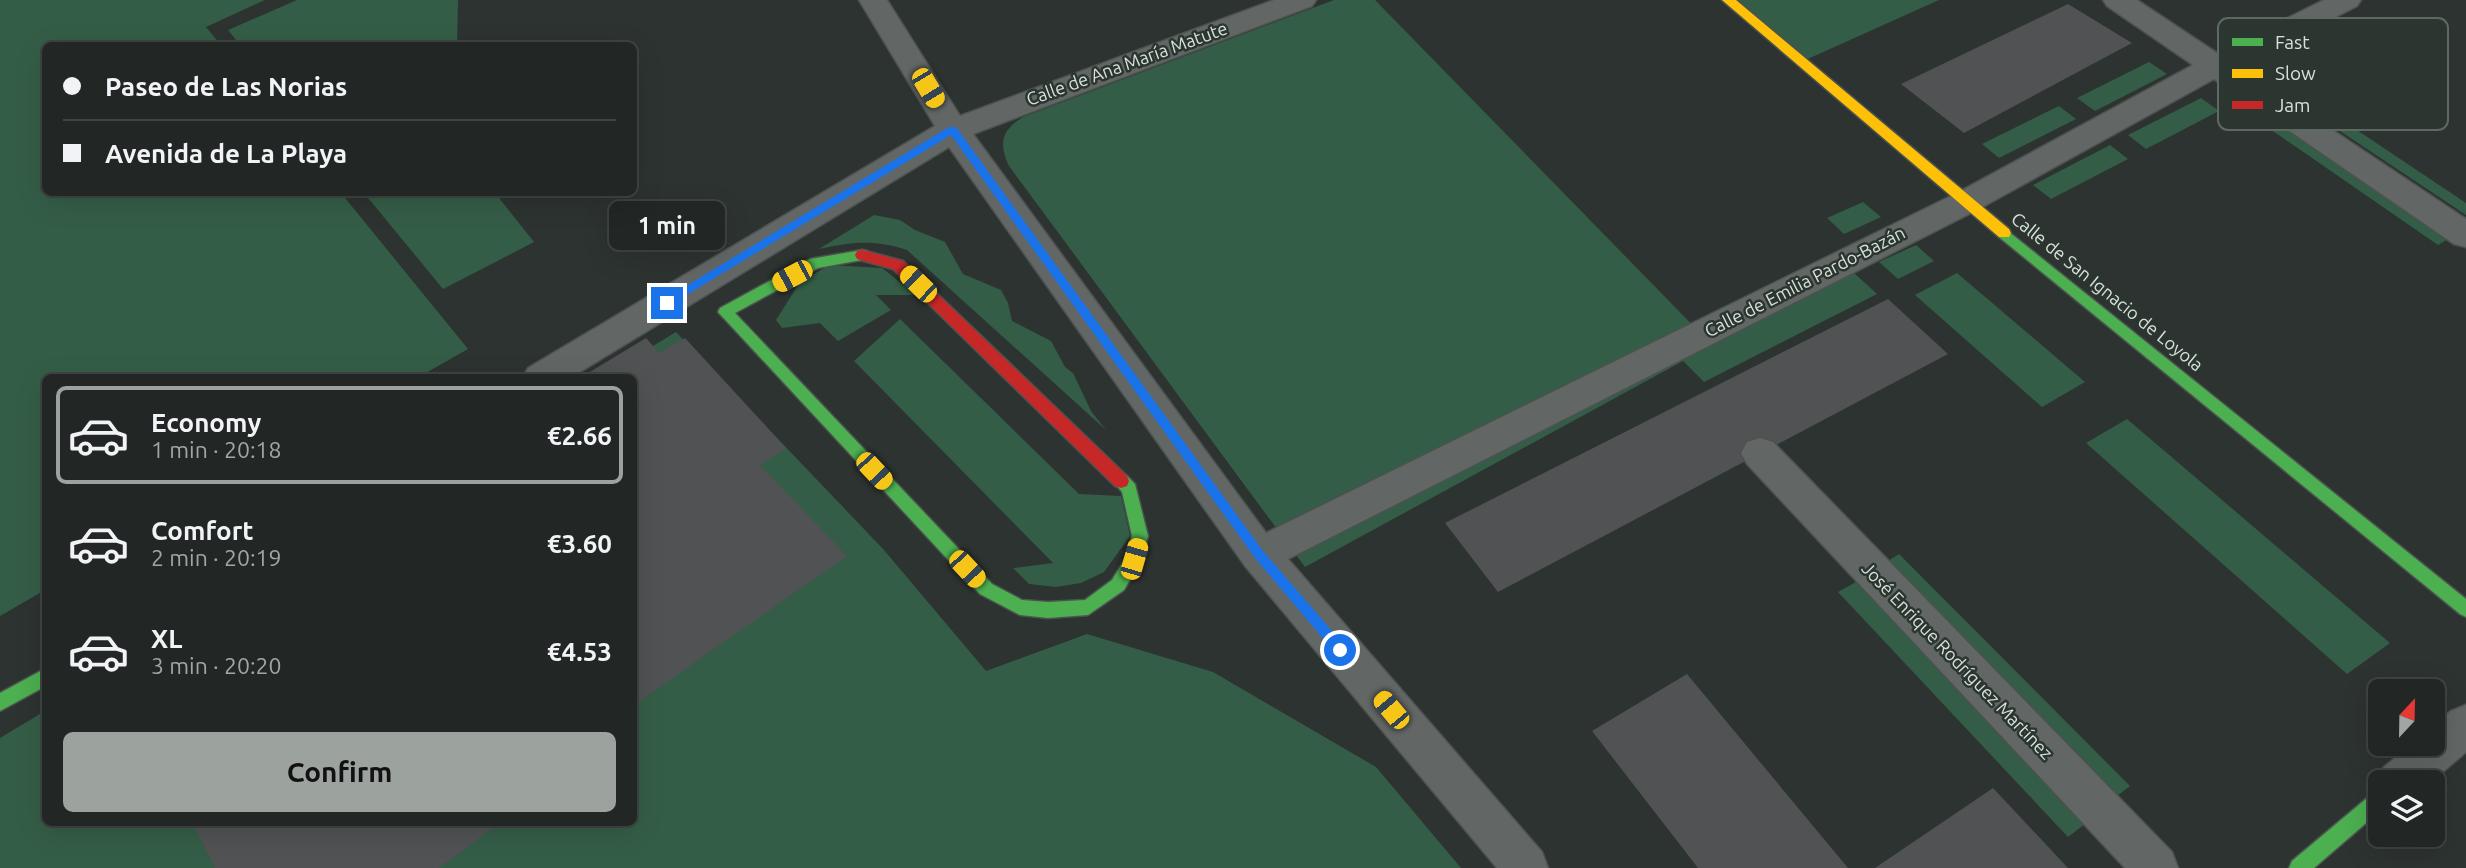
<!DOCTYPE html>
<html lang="en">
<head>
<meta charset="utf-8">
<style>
  body { margin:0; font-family:Ubuntu,sans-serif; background:#2a2e2c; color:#f1f3f6; height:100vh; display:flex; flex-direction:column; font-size:26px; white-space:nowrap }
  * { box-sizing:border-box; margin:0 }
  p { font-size:23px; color:#a2a5a6 }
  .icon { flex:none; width:38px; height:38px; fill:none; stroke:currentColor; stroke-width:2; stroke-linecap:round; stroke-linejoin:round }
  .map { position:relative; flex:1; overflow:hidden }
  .side { position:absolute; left:42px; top:374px; width:595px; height:452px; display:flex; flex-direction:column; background:#222624; border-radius:10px; box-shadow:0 7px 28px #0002,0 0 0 2px #3f4341 }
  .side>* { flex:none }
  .hud { position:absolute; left:42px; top:42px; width:595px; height:154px; border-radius:10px; box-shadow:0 7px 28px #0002,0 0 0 2px #3f4341; display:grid; align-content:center; height:154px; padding:0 21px; background:#222624 }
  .needle { width:46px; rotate:22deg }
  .controls { position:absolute; left:2368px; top:679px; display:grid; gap:14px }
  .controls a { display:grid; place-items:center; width:77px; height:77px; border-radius:10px; background:#222624; box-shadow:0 7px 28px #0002,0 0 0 2px #3f4341; font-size:35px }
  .end { position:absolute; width:32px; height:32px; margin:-16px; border:9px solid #1a73e8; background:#fff; box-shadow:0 0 0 4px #fff }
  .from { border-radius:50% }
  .bubble { position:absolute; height:49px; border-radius:10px; background:#222624; box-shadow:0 7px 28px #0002,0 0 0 2px #3f4341; font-size:23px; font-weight:700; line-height:49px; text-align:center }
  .car { position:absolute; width:21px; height:42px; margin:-21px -10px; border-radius:9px; box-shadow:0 0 5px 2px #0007; background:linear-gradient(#f5c518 24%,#345 0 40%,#f5c518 0 76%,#345 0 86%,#f5c518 0) }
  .hud b { display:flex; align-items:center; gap:24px; height:66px; font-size:26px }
  .hud b+b { border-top:2px solid #3f4341 }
  .hud i { width:18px; height:18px; background:#f1f3f6 }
  ul { padding:12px 0 0; list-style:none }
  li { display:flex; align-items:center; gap:21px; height:98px; margin:0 14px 10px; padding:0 7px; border:4px solid transparent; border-radius:10px }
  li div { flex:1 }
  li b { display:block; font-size:26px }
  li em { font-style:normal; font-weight:700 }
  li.current { border-color:#9ca39f }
  li>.icon { width:63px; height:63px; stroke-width:1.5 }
  .cta { display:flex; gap:14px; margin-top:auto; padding:14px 21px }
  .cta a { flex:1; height:80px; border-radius:10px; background:#9ca39f; color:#111; font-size:28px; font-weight:700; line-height:80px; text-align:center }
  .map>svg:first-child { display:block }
  .green { fill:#345d47 }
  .building { fill:#505253 }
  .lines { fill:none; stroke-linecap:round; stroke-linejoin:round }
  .street-casing { stroke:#4c524f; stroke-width:3 }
  .fast-casing { stroke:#4c524f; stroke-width:3 }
  .slow-casing { stroke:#4c524f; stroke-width:3 }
  .jam-casing { stroke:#4c524f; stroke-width:3 }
  .street { fill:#626664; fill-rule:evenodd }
  .fast { fill:#4caf50; fill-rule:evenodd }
  .slow { fill:#ffc107; fill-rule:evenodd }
  .jam { fill:#c62828; fill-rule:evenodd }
  .route { fill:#1a73e8 }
  .labels { text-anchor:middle; stroke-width:5; stroke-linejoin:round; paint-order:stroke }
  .street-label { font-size:18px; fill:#d8e0db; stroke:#2a362f }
  .key { fill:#2a362f; stroke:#5e6963; stroke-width:2 }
  .key-label { font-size:19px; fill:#d8e0db }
</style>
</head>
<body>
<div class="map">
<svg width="2466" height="868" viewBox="0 0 2466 868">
  <rect width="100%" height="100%" fill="#2d3330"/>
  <g class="green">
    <polygon points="0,0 265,0 206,27 221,45 46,46 46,192 341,193 468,349 417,378 46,378 45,590 0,616"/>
    <polygon points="297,0 458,0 457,45 240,45 228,30"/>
    <path d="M1334 0H1375L1712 345 1852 271 1877 294 1704 382 1683 361 1305 567 1009 166C998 143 1002 130 1023 117Z"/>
    <polygon points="1728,0 1939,0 1801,62"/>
    <polygon points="2149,62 2167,74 2095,111 2077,98"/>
    <polygon points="2300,92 2466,203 2466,215 2289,97"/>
    <polygon points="2201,98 2219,111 2146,149 2128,135"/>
    <polygon points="2059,106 2076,119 1999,158 1982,144"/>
    <polygon points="2264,113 2448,239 2438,245 2254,118"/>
    <polygon points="2110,145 2128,159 2051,199 2033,185"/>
    <polygon points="364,193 495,193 534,242 443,289"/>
    <polygon points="1863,202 1881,217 1844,234 1827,218"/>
    <path d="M874 215 900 220 915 230 945 242 963 274 1001 290 1008 303 1012 321 1051 341 1065 367 1073 373 1091 411 1106 430 907 250C875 239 850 242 819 249Z"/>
    <polygon points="1916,245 1934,261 1898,279 1879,262"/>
    <polygon points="830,265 882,268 916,295 876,295 891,310 838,341 820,323 782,328 776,320 800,282"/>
    <polygon points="1957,273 2085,382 2042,407 1915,295"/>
    <polygon points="900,319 1079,494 1121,496 1130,536 1104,572 1081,583 1056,587 1029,584 1013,568 1053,563 854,361"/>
    <polygon points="676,332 884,550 986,671 1087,634 1213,672 1376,767 1461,868 0,868 0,738 45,711 46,822 634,822 634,378 600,378"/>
    <polygon points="2127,419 2390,643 2347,674 2086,443"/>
    <polygon points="1899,554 2130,786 2113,799 1885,563"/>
    <polygon points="1856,582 2085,824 2068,837 1838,592"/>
  </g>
  <g class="building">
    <polygon points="2068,4 2132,43 1964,133 1901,84"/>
    <polygon points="1888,299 1948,354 1498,592 1445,523"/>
    <polygon points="646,338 659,353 685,338 786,448 760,465 847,556 634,705 634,378 580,378"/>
    <polygon points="1687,674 1848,868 1698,868 1592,731"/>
    <polygon points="1993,788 2068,868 1875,868"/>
    <polygon points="192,822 501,822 439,868 215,868"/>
  </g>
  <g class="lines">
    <g class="street-casing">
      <g id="street">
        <polygon points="859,0 887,0 960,116 1274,0 1316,0 1312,6 973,134 1266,533 1955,194 2193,65 2107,6 2103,0 2137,0 2217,53 2324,0 2361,0 2357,6 2238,67 2466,219 2466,247 2454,244 2214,79 1977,210 1288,559 1542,852 1548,868 1497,868 1245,566 949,147 570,378 523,378 528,368 935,126"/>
        <polygon points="1760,438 1773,442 2172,852 2178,868 2125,868 1747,464 1741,453 1747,442"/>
        <polygon points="2466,705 2466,752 2431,782 2380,782 2380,788 2377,782 2384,767 2412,744 2432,744 2432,726 2451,711"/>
      </g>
    </g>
    <g class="fast-casing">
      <g id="fast">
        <polygon points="2004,228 2466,599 2466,617 2460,614 1999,237 1997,233"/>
        <polygon points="862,250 867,251 869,255 867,259 818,268 735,313 992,584 1022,600 1048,602 1085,600 1112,580 1126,557 1132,536 1122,492 1113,481 1115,476 1121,474 1127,476 1135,484 1148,536 1142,559 1124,590 1088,615 1048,618 1020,615 980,594 718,312 720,308 810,259"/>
        <polygon points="46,668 46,686 0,711 0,693"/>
        <polygon points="2380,790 2380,811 2314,868 2289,868 2292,861 2373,793"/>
      </g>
    </g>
    <g class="slow-casing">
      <polygon id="slow" points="1722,0 1736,0 2009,229 2011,233 2009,237 1999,237"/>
    </g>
    <g class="jam-casing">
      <polygon id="jam" points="862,250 903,261 1127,476 1129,481 1127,486 1121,488 1115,486 893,269 857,259 855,255 857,251"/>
    </g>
    <use href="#street" class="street"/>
    <use href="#fast" class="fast"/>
    <use href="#slow" class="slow"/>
    <use href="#jam" class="jam"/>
  </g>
  <polygon class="route" points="949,127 956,127 1263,551 1345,646 1345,654 1336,654 1255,558 951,135 670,305 663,305 663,300"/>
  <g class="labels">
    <g class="street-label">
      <text transform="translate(1127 64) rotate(-20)" y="6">Calle de Ana María Matute</text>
      <text transform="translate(1805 282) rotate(-27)" y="6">Calle de Emilia Pardo-Bazán</text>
      <text transform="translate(2107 292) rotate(39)" y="6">Calle de San Ignacio de Loyola</text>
      <text transform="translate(1957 661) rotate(46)" y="6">José Enrique Rodríguez Martínez</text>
    </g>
  </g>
  <rect x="2218" y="18" width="230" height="112" rx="10" class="key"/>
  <rect x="2232" y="38" width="31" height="8" fill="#4caf50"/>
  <rect x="2232" y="69" width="31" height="9" fill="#ffc107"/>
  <rect x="2232" y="101" width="31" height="8" fill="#c62828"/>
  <g class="key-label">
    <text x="2275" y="49">Fast</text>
    <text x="2275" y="80">Slow</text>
    <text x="2275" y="112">Jam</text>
  </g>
</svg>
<div class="controls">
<a><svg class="needle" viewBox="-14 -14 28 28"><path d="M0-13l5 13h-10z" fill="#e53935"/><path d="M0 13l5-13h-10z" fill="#a2a5a6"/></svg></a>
<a><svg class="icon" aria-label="layers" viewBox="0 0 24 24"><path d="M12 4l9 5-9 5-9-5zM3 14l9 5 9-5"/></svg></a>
</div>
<i class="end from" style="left:1340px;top:650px"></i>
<i class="end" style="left:667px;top:303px"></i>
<div class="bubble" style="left:609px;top:201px;width:116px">1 min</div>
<i class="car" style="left:928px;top:88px;rotate:149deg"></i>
<i class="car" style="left:792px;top:276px;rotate:242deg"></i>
<i class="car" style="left:918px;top:284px;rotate:314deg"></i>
<i class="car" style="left:874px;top:471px;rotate:137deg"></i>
<i class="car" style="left:1134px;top:559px;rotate:16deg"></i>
<i class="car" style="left:967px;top:569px;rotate:137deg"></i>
<i class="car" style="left:1391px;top:710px;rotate:320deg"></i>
<div class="hud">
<b><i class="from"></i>Paseo de Las Norias</b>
<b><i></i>Avenida de La Playa</b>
</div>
<section class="side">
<ul>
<li class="current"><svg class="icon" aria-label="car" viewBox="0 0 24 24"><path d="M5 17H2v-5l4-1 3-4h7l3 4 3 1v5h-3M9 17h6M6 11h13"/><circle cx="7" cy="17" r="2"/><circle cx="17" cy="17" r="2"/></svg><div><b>Economy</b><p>1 min · 20:18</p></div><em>€2.66</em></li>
<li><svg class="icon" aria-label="car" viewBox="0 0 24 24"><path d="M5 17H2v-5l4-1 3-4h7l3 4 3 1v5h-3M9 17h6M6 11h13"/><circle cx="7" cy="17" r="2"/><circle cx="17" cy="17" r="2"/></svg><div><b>Comfort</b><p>2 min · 20:19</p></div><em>€3.60</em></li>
<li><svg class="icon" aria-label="car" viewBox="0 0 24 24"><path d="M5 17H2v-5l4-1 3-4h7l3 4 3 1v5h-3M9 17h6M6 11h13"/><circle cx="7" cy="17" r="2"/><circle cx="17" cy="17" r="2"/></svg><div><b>XL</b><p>3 min · 20:20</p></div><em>€4.53</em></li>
</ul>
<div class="cta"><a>Confirm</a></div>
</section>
</div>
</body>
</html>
